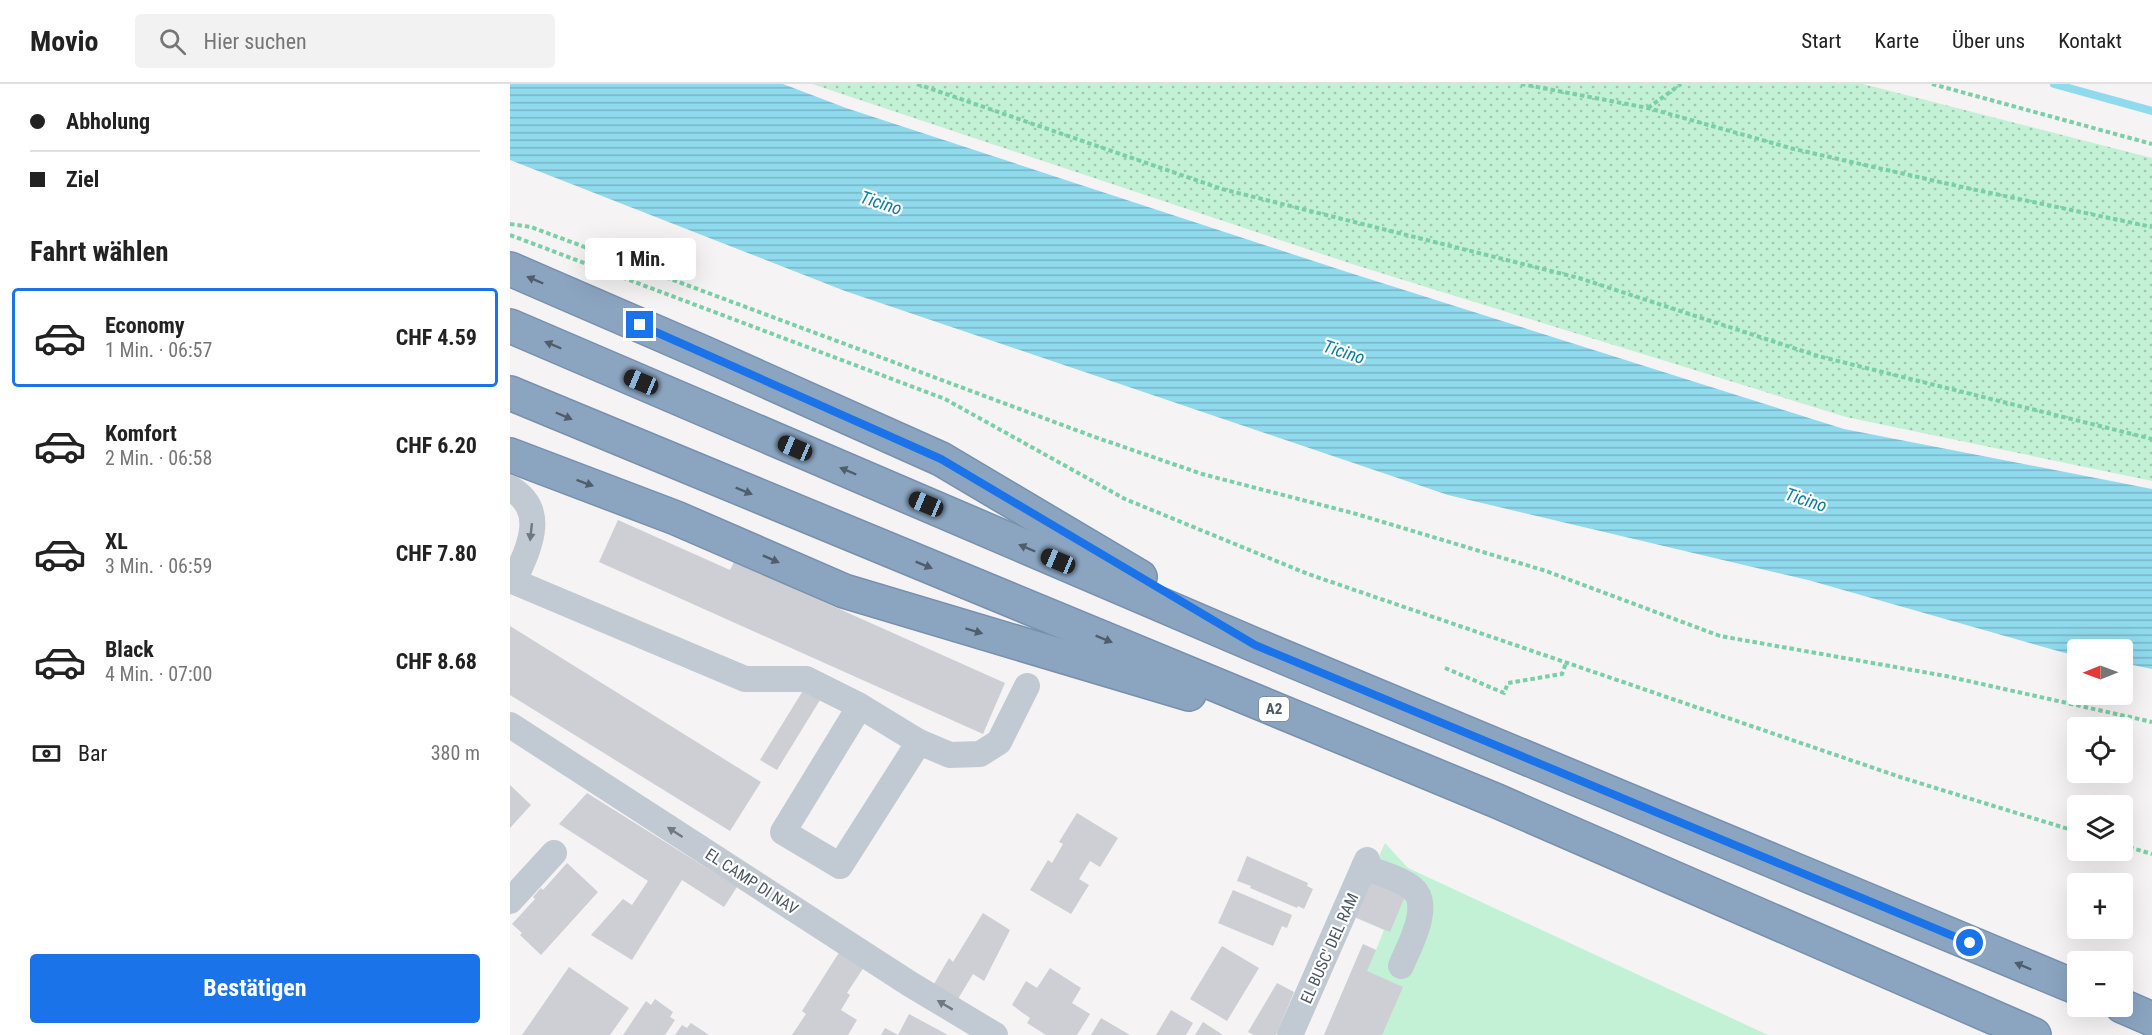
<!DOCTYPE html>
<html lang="de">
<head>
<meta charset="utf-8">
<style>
  body { margin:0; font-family:"Roboto Condensed",sans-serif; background:#f2f2f2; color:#222; height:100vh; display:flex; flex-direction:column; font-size:22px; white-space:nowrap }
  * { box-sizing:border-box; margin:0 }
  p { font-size:20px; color:#767676 }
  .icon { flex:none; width:33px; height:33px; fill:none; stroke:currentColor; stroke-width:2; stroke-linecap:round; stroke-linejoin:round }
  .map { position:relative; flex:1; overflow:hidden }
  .drawer { display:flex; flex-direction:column; background:#fff; width:510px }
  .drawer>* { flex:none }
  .hud { display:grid; align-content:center; height:132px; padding:0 30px; background:#fff }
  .needle { width:39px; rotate:269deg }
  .tools { position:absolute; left:1557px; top:555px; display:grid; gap:12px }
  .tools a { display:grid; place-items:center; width:66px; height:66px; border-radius:6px; background:#fff; box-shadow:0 6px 24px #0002; font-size:30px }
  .end { position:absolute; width:27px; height:27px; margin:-14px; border:8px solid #1a73e8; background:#fff; box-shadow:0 0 0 3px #fff }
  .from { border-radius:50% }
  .bubble { position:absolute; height:42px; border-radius:6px; background:#fff; box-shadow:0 6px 24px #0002; font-size:20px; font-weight:700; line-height:42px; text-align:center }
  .car { position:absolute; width:18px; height:36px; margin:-18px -9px; border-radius:8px; box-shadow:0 0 4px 2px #0007; background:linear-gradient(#222 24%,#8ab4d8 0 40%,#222 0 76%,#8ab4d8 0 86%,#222 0) }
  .hud b { display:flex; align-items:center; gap:21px; height:57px; font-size:22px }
  .hud b+b { border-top:2px solid #e0e0e0 }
  .hud i { width:15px; height:15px; background:#222 }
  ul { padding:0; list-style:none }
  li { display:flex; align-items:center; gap:18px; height:99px; margin:0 12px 9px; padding:0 18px; border:3px solid transparent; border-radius:6px }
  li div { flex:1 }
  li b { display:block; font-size:22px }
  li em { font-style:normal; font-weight:700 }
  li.current { border-color:#1a73e8 }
  li>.icon { width:54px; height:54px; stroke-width:1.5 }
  h2 { padding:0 30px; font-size:27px; line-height:72px }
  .pay { display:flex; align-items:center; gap:15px; height:66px; padding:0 30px; font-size:22px }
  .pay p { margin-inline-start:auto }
  .primary-button { display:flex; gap:12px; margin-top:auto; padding:12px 30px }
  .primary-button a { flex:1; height:69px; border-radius:6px; background:#1a73e8; color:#fff; font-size:24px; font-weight:700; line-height:69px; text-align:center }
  header { display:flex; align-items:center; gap:36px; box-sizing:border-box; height:84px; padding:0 30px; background:#fff; border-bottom:2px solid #e0e0e0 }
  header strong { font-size:28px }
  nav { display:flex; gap:33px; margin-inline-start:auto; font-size:21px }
  .search { width:420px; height:54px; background:#f2f2f2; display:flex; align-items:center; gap:15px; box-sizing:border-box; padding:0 21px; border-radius:6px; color:#767676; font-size:22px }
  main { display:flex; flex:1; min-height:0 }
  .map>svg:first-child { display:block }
  .green { fill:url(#green-dots) }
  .pitch { fill:#c3f1d5 }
  .water { fill:url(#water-rules) }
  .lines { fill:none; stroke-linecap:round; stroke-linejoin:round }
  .stream { stroke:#90daee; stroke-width:8 }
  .building { fill:#cdcfd5 }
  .highway-casing { stroke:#7690ad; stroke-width:36 }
  .path { stroke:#7ad0a6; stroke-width:4; stroke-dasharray:4.5 3; stroke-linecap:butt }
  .minor { stroke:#c1cad2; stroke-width:26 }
  .highway { stroke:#8ba5c1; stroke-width:33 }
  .oneway { fill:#505e6b }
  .oneway2 { fill:#6e7983 }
  .route { stroke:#1a73e8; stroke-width:8 }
  .labels { text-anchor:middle; stroke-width:4.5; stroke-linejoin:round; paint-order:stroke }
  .shield { fill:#fff; stroke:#808990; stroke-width:1.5 }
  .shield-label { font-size:15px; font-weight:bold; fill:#4a5661 }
  .street-label { font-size:16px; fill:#4a5661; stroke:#fff }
  .water-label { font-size:18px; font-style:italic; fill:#0c7c9b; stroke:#fff }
</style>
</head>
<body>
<header>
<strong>Movio</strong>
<div class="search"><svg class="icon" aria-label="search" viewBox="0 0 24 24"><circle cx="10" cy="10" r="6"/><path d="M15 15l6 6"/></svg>Hier suchen</div>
<nav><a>Start</a><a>Karte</a><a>Über uns</a><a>Kontakt</a></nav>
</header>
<main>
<section class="drawer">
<div class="hud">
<b><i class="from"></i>Abholung</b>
<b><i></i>Ziel</b>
</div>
<h2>Fahrt wählen</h2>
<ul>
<li class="current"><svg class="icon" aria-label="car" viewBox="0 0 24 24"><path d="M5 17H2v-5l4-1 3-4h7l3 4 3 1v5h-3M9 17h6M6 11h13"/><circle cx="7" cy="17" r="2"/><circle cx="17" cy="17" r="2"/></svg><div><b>Economy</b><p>1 Min. · 06:57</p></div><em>CHF 4.59</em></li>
<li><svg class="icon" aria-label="car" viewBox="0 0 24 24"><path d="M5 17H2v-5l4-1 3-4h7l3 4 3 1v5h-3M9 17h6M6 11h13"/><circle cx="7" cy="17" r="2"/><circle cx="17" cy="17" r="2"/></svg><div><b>Komfort</b><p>2 Min. · 06:58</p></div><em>CHF 6.20</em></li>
<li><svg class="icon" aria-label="car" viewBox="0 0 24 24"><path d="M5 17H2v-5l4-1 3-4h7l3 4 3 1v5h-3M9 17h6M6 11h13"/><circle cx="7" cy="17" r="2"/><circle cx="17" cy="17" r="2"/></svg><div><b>XL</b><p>3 Min. · 06:59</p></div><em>CHF 7.80</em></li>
<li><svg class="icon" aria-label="car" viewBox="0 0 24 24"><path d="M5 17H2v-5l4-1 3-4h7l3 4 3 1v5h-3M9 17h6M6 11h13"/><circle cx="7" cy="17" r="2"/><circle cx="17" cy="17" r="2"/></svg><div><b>Black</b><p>4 Min. · 07:00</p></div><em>CHF 8.68</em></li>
</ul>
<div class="pay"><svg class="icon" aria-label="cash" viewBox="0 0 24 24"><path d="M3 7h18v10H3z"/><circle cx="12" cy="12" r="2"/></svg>Bar<p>380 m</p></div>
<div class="primary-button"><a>Bestätigen</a></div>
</section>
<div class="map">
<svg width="1642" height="951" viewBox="0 0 1642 951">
  <defs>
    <pattern id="green-dots" width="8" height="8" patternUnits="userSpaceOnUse" patternTransform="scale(1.5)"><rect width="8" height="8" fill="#c3f1d5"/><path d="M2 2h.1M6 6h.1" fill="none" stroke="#a0c6b0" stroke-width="1.8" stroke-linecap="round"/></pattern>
    <pattern id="water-rules" width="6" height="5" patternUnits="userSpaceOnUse" patternTransform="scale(1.5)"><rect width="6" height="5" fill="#90daee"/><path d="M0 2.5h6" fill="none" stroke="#78b4c4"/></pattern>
  </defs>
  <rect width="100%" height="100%" fill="#f5f3f3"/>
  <polygon class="green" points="302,0 1353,0 1642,74 1642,397 1336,333 842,180"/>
  <polygon class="pitch" points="875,759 898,784 1258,951 814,951 853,860 866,866 874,846 842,832"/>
  <polygon class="water" points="0,0 273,0 336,24 834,187 1334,345 1642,405 1642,585 1613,579 1612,566 1568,566 1567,571 1555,569 1298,496 938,411 335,207 0,76"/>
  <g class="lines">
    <polyline class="stream" points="1544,0 1642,27"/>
  </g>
  <g class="building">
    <polygon points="108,436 220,486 224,478 495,599 473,650 89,478"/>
    <polygon points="0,542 251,698 220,747 0,611"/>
    <polygon points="294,605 310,616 267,686 250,676"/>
    <polygon points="0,701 21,721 0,744"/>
    <polygon points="77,709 227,803 214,823 172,796 122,876 81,851 113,815 122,821 138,797 49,740"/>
    <polygon points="567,729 608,754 590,783 580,777 569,795 579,801 561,830 520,806 538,776 542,779 553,760 549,758"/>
    <polygon points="737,772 798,799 797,802 803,805 794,825 788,822 787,824 740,804 741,802 727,797"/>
    <polygon points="57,779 88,808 31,871 10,851 12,849 2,840 25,815 23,813 31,804 33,806"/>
    <polygon points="858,794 896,810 880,848 842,832"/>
    <polygon points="723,806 782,831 777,844 772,842 763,862 708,839"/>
    <polygon points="473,829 500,846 474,897 463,890 448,915 424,900 439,874 443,878"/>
    <polygon points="853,860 866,866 857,887 893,903 872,951 814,951"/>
    <polygon points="712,862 749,884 717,937 680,915"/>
    <polygon points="330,867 354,883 337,909 340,911 331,926 347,936 338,951 282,951 296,930 292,927"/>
    <polygon points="59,883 119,924 100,951 12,951"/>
    <polygon points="540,884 571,904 562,919 580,930 567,951 536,951 517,939 520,934 502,921 516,897 527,904"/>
    <polygon points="767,899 784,908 766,951 744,951 738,948"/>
    <polygon points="145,915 163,928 160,933 165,936 155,951 113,951 136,917 141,921"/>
    <polygon points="661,926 683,939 676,951 646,951"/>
    <polygon points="399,930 438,951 388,951"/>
    <polygon points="591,934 620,951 581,951"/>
    <polygon points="693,938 713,951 685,951"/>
    <polygon points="181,939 199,951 165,951 172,941 177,944"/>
    <polygon points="375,944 388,951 371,951"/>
  </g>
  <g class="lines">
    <g class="highway-casing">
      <g id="highway">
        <polyline points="0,185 194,269 431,375 630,493"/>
        <polyline points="0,242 745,561 1568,904"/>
        <polyline points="0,309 987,717 1524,951"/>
        <polyline points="0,371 166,434 334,507 679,610"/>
        <polyline points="1612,922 1642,935"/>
      </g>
    </g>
    <g class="path">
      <polyline points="407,0 712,105 1069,194 1308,272 1642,355"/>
      <polyline points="1011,0 1138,24 1284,65 1452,103 1642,143"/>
      <polyline points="1422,0 1642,60"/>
      <polyline points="1138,24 1171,0"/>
      <polyline points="0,140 21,143 582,352 692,390 843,429 1036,487 1210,552 1436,592 1642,638"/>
      <polyline points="0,151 435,315 615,415 798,490 1390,693 1568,748"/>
      <polyline points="935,584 994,609 998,599 1052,590 1056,579"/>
      <polyline points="1612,761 1642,770"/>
    </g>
    <g class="minor">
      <path d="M0 404C39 427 18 465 4 497"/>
      <polyline points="0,496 235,595 296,595 350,622 409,658 330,782 273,748 350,622"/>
      <polyline points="0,641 400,900 485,951"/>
      <polyline points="409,658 440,671 470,670 489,658 517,602"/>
      <path d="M854 783C869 789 889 794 902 804 923 821 899 862 891 882"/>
      <polyline points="0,817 44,769"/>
      <polyline points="780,951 857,776"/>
    </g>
    <use href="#highway" class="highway"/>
  </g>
  <defs><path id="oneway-solid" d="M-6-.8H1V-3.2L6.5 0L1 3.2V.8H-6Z" transform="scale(1.5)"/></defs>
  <g class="oneway">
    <use href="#oneway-solid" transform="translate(25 196) rotate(-157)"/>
    <use href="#oneway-solid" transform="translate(43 261) rotate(-157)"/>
    <use href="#oneway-solid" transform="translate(54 332) rotate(23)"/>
    <use href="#oneway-solid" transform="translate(338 387) rotate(-157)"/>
    <use href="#oneway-solid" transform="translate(75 399) rotate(20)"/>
    <use href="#oneway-solid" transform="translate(234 407) rotate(22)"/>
    <use href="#oneway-solid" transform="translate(517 464) rotate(-157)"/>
    <use href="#oneway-solid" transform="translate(261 475) rotate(24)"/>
    <use href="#oneway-solid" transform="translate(414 481) rotate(22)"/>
    <use href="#oneway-solid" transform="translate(464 547) rotate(17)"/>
    <use href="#oneway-solid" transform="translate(594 555) rotate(22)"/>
    <use href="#oneway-solid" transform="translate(1513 882) rotate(-157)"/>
  </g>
  <g class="oneway2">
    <use href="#oneway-solid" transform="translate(21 448) rotate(96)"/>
    <use href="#oneway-solid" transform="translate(165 748) rotate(-147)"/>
    <use href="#oneway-solid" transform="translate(435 921) rotate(-149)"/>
  </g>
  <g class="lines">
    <polyline class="route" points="130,241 431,375 745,561 1460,859"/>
  </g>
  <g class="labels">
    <rect class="shield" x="749" y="613" width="30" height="24" rx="4.5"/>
    <g class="shield-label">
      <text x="764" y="630">A2</text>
    </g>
    <g class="street-label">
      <text transform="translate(242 797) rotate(33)" y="6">EL CAMP DI NAV</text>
      <text transform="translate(819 864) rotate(-66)" y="6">EL BUSC' DEL RAM</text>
    </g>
    <g class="water-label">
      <text transform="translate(371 119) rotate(18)" y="6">Ticino</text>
      <text transform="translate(834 268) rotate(18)" y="6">Ticino</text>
      <text transform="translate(1296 416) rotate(18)" y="6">Ticino</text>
    </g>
  </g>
</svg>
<div class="tools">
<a><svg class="needle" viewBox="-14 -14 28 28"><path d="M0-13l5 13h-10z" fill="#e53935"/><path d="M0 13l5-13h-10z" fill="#767676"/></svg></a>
<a><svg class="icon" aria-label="locate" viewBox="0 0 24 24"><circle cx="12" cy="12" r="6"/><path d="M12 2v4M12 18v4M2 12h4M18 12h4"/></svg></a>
<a><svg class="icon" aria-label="layers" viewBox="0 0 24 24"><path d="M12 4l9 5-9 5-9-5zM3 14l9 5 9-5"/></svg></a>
<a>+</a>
<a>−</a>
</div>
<i class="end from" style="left:1460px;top:859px"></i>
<i class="end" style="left:130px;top:241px"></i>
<div class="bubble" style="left:75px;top:154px;width:111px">1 Min.</div>
<i class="car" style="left:131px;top:298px;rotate:293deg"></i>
<i class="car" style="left:285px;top:364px;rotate:293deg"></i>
<i class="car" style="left:416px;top:420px;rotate:293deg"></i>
<i class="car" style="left:548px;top:477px;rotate:293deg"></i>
</div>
</main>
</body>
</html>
